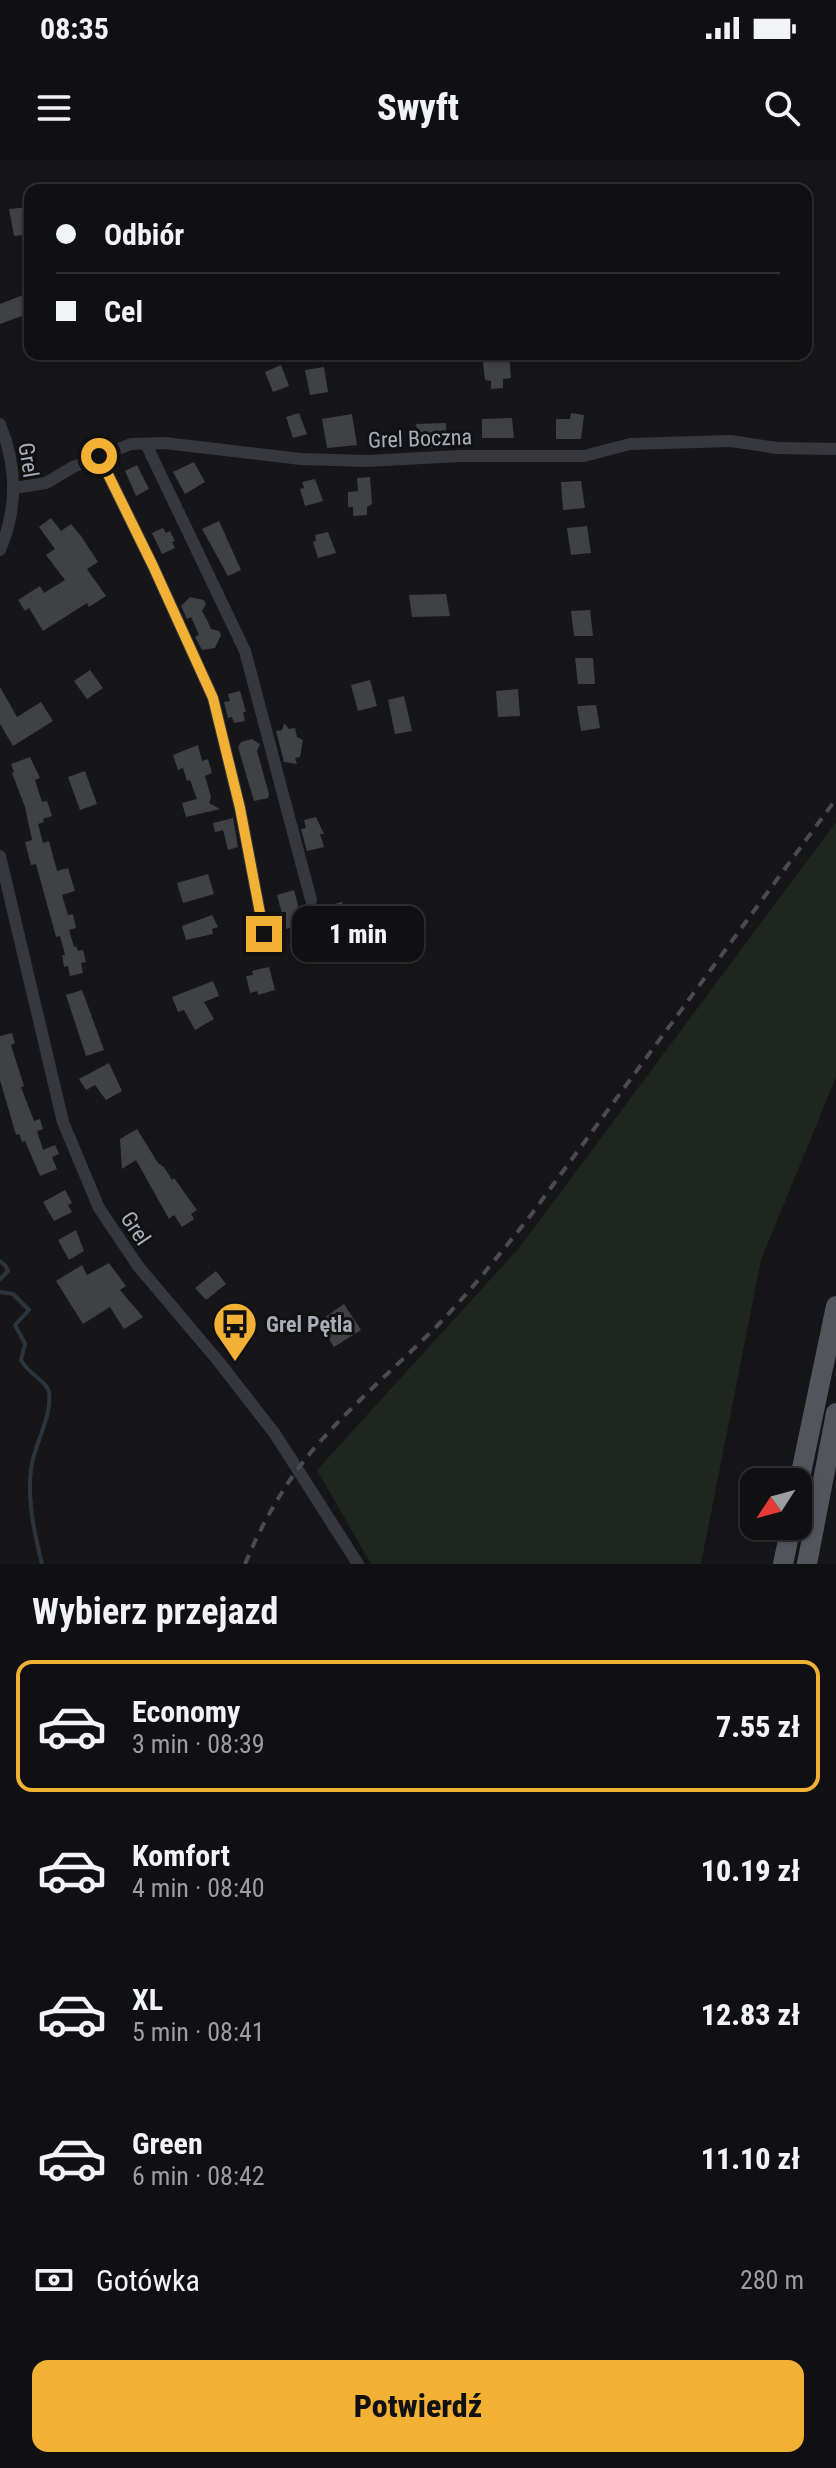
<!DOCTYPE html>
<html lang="pl">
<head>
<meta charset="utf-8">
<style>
  body { margin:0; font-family:"Roboto Condensed",sans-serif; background:#1e1e20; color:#f1f3f6; height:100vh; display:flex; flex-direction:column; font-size:30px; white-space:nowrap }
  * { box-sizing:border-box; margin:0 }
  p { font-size:26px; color:#9c9d9f }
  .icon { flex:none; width:44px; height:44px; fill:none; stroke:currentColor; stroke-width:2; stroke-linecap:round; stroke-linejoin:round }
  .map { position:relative; height:1404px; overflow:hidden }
  .sheet { display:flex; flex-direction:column; background:#101012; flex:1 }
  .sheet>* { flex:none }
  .banner { position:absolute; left:24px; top:24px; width:788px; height:176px; border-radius:16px; box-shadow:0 2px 6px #0004,0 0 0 2px #303032; display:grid; align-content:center; height:176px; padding:0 32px; background:#101012 }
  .needle { width:52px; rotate:234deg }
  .buttons { position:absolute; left:740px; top:1308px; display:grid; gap:16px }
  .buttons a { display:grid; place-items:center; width:72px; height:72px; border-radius:16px; background:#101012; box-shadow:0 2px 6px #0004,0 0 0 2px #303032; font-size:40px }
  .end { position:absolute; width:36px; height:36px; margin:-18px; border:10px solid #f2b134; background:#111; box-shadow:0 0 0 4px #111 }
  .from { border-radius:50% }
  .bubble { position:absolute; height:56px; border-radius:16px; background:#101012; box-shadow:0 2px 6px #0004,0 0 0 2px #303032; font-size:26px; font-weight:800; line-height:56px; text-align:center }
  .banner b { display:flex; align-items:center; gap:28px; height:76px; font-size:30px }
  .banner b+b { border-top:2px solid #303032 }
  .banner i { width:20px; height:20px; background:#f1f3f6 }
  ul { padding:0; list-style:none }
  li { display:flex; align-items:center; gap:24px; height:132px; margin:0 16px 12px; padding:0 16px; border:4px solid transparent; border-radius:16px }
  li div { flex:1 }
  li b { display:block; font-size:30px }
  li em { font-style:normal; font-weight:800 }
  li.on { border-color:#f2b134 }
  li>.icon { width:72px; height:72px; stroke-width:1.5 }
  h2 { padding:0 32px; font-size:36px; line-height:96px }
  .pay { display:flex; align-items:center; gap:20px; height:88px; padding:0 32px; font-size:30px }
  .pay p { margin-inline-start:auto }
  .primary-button { display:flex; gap:16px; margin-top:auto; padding:16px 32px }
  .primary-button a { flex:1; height:92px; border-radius:16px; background:#f2b134; color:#111; font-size:32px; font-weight:800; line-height:92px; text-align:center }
  .status { display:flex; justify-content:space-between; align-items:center; height:56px; padding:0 40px; background:#101012; direction:ltr }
  .status svg { height:22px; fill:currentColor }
  header { display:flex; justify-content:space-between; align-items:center; height:104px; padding:0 32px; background:#101012; font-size:36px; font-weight:800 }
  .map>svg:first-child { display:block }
  .green { fill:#1e261f }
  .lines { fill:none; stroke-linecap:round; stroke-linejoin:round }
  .stream { stroke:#2c353c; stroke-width:4 }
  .building { fill:#404145 }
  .street { stroke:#37383d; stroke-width:12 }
  .primary { stroke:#53555c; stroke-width:20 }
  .rail { stroke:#4a4c52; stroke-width:4; stroke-dasharray:10 8; stroke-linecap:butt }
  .route { stroke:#f2b134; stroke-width:10 }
  .labels { text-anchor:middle; stroke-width:6; stroke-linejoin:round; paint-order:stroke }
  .street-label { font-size:22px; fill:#a8adb8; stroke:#111113 }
  .poi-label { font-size:22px; font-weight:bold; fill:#a8adb8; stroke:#111113; text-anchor:start }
</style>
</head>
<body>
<div class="status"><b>08:35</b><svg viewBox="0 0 49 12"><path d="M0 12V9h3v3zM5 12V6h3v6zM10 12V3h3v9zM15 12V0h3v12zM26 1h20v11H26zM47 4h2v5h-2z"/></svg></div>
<header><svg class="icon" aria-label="menu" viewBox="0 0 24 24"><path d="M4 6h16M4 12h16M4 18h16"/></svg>Swyft<svg class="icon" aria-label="search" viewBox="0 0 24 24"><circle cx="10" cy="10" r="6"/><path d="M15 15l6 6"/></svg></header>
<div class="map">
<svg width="836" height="1404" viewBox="0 0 836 1404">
  <rect width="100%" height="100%" fill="#161618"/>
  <polygon class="green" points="836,662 836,917 761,1100 701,1404 371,1404 317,1310 519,1088"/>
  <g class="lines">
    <g class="stream">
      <polyline points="0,1101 5,1105 8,1111 0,1119"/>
      <path d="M0 1132 13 1134 29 1150 15 1165 25 1184 21 1200C27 1213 47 1221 49 1232 52 1254 38 1278 33 1299 25 1331 34 1372 42 1404"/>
    </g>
  </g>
  <g class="building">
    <polygon points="30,47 30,74 14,76 9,49"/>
    <polygon points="28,133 30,153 0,164 0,144"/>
    <polygon points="482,194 509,194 511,218 503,219 503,228 491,229 491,221 485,220"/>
    <polygon points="281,205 289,226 273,232 265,212"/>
    <polygon points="324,207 328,232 310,235 305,210"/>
    <polygon points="299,253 307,274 293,278 286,257"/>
    <polygon points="571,253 584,255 581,279 556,279 556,259 570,259"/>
    <polygon points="352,254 357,285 327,288 322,259"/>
    <polygon points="512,258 514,278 482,278 482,259"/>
    <polygon points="446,263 447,287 431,288 430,279 419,280 416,264"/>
    <polygon points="194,302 205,322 185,334 173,312"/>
    <polygon points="137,305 149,329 136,336 125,311"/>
    <polygon points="370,317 372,344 367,347 367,355 353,356 353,347 348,347 348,332 358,331 357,318"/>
    <polygon points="315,319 323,341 305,346 300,329 304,328 302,322"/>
    <polygon points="581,321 585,348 563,350 561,322"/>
    <polygon points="51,358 61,371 71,364 81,376 98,402 87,409 106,436 89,447 87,443 43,471 29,448 25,451 18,440 40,426 44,433 65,420 46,395 55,389 39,367"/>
    <polygon points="219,361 241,410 228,416 202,369"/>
    <polygon points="587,366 591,393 571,395 567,368"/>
    <polygon points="163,368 166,373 170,371 175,381 172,382 175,388 162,394 152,373"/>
    <polygon points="328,372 336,393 318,398 313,382 316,381 315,375"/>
    <polygon points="446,434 450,456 412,457 409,435"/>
    <polygon points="190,437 204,440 206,444 202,451 207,460 211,469 219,471 221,475 215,488 202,490 195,477 199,475 191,457 187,459 181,446"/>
    <polygon points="590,450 593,476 574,476 571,451"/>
    <polygon points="575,498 593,498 595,524 578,524"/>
    <polygon points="90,510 103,528 87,539 74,521"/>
    <polygon points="370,520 377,546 358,551 351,525"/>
    <polygon points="0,527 17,557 41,542 53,561 13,586 0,564"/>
    <polygon points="518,529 520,556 498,557 496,531"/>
    <polygon points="240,531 246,552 243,552 245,561 234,563 232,557 228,558 224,542 230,541 228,534"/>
    <polygon points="404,536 412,571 395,574 388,540"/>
    <polygon points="596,545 600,568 581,571 577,546"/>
    <polygon points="284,563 289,569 295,568 297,577 303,580 300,597 295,598 297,604 284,602 276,571 282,570"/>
    <polygon points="252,579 260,584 257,591 269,634 268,638 254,641 238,587 241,582"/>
    <polygon points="198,585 202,601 208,599 212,613 205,616 211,637 209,643 220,649 186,657 182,643 197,639 190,620 187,621 183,608 178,610 173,595"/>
    <polygon points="30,597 40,618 35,620 42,642 47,641 52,656 43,659 44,662 38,664 43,683 49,681 57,711 68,708 75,731 62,735 68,755 73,754 76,768 69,770 74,787 76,786 78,791 83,790 86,802 81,803 83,813 70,816 68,806 64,807 62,795 65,795 60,776 56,777 36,704 31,705 25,682 32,680 25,647 12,613 14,612 11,604"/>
    <polygon points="85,611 97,644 80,650 68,617"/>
    <polygon points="316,657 324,674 320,674 324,687 307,691 301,669 306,668 304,660"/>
    <polygon points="233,658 238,687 228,690 223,670 215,672 213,663"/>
    <polygon points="208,714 214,734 183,743 177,723"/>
    <polygon points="294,730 303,764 286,769 277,735"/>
    <polygon points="342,742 349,766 342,771 333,771 326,746"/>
    <polygon points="212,755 218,767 212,769 213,774 186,780 182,766"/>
    <polygon points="269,807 275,830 258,835 257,831 250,833 246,816 253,815 252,811"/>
    <polygon points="213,821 219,836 204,842 214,859 195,870 184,850 178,852 172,837"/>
    <polygon points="82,830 104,890 86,896 66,835"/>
    <polygon points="12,873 15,883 11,885 24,926 21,927 34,961 40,959 43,969 37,971 43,990 55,985 59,994 52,997 57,1009 40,1016 25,981 22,982 19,974 16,975 0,920 0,876"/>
    <polygon points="109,903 122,931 106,940 95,925 86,930 79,919"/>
    <polygon points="137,969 158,1003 164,1007 172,1020 174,1018 197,1050 191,1054 194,1059 182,1067 174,1055 169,1059 136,1000 122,1009 120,979"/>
    <polygon points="65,1030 72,1043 68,1045 72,1052 54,1061 43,1042"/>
    <polygon points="76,1070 84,1091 69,1100 58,1080"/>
    <polygon points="109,1103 126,1126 120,1130 143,1157 124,1169 110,1147 83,1164 56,1121 82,1105 87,1115"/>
    <polygon points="216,1111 226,1124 206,1140 195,1128"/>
    <polygon points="344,1144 361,1170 334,1187 318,1162"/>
  </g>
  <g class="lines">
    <g class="street">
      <path d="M0 264C17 306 18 348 0 390"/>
      <polyline points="146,284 245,491 311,740"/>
      <polyline points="99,296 153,406 213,538 240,648 264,774"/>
      <polyline points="14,328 46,323 73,307 131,284 165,283 301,299 366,301 460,296 584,296 630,284 731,281 777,288 836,289"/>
      <polyline points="0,696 63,962 99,1048 138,1106 219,1202 275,1274 358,1404"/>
    </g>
    <g class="primary">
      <polyline points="798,1327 836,1146"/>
      <polyline points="783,1404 791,1366"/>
      <polyline points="807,1404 836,1253"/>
    </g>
    <path class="rail" d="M245 1404C263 1361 287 1319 318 1284 355 1242 397 1206 436 1167 469 1133 498 1096 528 1059L836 639"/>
  </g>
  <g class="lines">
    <polyline class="route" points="99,296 153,406 213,538 240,648 264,774"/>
  </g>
  <defs>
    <g id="bus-pin" transform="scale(2.3)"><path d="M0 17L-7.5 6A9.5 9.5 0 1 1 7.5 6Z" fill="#f2b134" stroke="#111113"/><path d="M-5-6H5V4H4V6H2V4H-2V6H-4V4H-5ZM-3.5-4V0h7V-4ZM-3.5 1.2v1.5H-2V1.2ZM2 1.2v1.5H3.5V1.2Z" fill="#111"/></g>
  </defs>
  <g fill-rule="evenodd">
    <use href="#bus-pin" x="235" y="1164"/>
  </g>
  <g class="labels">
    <g class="street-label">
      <text transform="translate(420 278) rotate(-2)" y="8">Grel Boczna</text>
      <text transform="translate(29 300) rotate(81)" y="8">Grel</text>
      <text transform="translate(136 1068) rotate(56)" y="8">Grel</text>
    </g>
    <g class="poi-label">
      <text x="266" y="1172">Grel Pętla</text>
    </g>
  </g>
</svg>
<div class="buttons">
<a><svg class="needle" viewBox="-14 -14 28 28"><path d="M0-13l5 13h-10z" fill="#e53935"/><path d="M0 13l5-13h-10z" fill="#9c9d9f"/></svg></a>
</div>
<i class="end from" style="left:99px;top:296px"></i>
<i class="end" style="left:264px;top:774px"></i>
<div class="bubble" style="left:292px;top:746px;width:132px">1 min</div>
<div class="banner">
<b><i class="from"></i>Odbiór</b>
<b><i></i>Cel</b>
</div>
</div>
<section class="sheet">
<h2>Wybierz przejazd</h2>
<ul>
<li class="on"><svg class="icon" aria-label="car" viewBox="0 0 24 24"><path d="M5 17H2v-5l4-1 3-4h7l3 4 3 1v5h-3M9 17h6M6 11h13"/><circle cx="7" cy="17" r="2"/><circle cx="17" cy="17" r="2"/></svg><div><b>Economy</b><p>3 min · 08:39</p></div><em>7.55 zł</em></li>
<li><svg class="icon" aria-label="car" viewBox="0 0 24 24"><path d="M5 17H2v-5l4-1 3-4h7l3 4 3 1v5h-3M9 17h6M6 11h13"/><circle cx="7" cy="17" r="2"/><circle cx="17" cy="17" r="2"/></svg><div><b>Komfort</b><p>4 min · 08:40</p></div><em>10.19 zł</em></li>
<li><svg class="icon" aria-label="car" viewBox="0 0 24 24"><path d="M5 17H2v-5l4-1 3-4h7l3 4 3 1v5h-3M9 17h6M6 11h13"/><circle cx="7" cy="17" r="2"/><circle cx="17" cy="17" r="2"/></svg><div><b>XL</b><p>5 min · 08:41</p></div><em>12.83 zł</em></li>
<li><svg class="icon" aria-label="car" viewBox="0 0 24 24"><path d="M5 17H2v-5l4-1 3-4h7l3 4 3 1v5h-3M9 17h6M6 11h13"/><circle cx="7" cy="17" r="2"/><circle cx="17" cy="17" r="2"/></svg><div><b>Green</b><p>6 min · 08:42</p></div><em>11.10 zł</em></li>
</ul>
<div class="pay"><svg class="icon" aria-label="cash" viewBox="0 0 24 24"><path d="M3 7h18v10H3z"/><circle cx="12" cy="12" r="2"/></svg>Gotówka<p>280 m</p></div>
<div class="primary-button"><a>Potwierdź</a></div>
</section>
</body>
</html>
